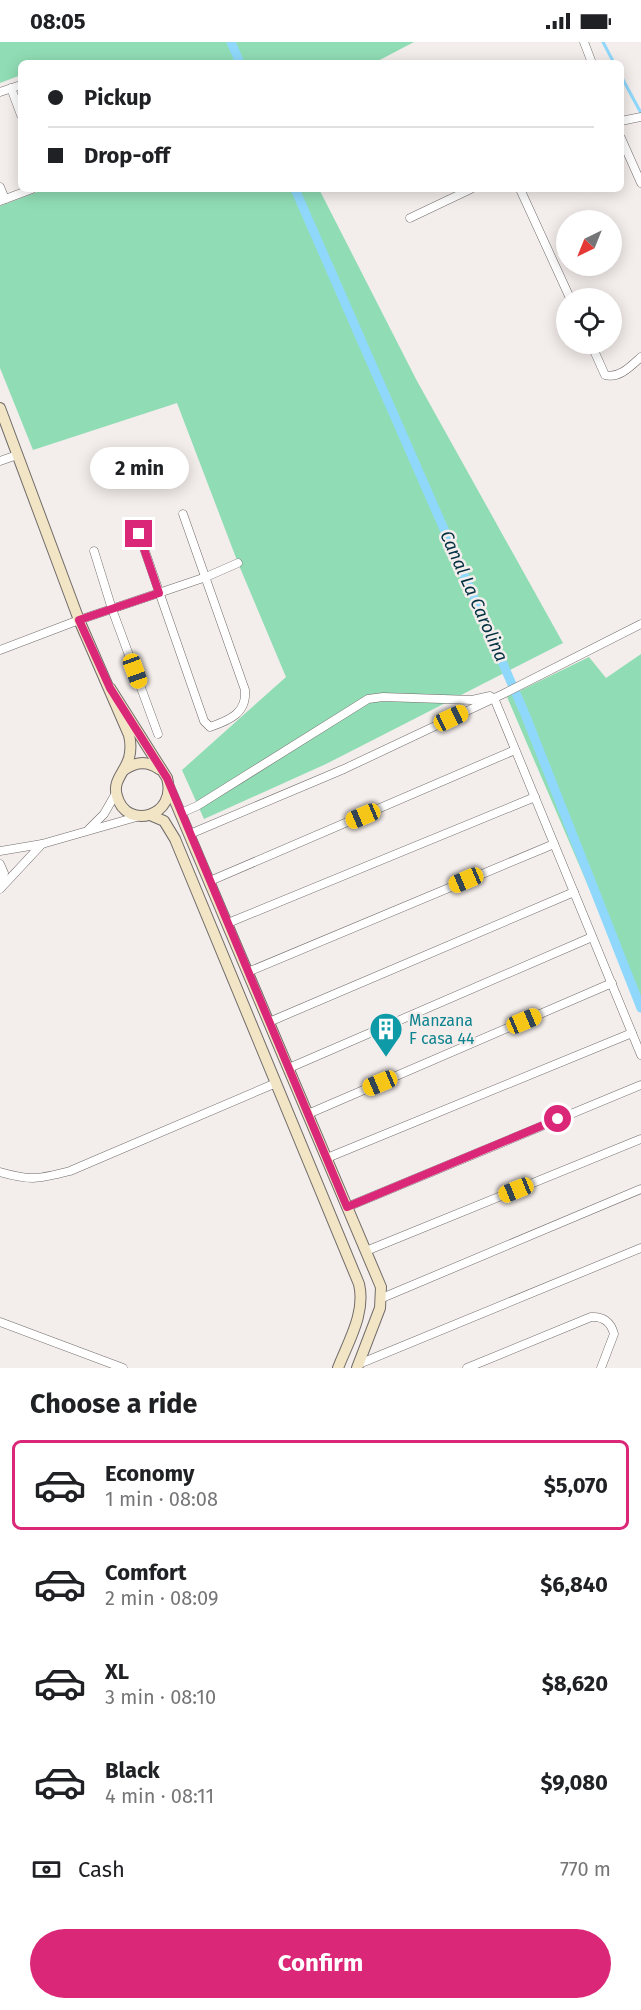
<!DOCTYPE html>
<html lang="en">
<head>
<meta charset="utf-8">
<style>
  body { margin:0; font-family:"Fira Sans",sans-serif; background:#f6f6f6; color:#202124; height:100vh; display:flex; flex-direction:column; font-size:22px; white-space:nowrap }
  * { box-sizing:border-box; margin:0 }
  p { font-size:20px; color:#757577 }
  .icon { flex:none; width:33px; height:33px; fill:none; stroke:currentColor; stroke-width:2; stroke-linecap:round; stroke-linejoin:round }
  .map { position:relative; height:1326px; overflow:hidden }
  .side { display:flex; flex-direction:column; background:#fff; flex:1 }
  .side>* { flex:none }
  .guide { position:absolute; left:18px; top:18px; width:606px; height:132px; border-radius:9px; box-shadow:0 3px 15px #0003; display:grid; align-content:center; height:132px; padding:0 30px; background:#fff }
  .needle { width:39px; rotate:223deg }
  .buttons { position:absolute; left:556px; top:168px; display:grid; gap:12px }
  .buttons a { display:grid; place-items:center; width:66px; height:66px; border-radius:50%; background:#fff; box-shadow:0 3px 15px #0003; font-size:30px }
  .end { position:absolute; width:27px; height:27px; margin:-14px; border:8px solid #db2777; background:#fff; box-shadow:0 0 0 3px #fff }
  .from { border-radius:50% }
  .bubble { position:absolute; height:42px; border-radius:21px; background:#fff; box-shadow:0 3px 15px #0003; font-size:20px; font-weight:700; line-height:42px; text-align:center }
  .car { position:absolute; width:18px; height:36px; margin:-18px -9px; border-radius:8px; box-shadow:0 0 4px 2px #0007; background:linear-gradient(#f5c518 24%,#345 0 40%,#f5c518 0 76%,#345 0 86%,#f5c518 0) }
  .guide b { display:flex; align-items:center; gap:21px; height:57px; font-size:22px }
  .guide b+b { border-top:2px solid #e0e0e0 }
  .guide i { width:15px; height:15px; background:#202124 }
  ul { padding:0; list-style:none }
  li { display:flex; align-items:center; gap:18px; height:90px; margin:0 12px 9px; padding:0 18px; border:3px solid transparent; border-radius:9px }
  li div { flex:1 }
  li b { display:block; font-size:22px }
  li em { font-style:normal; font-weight:700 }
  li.active { border-color:#db2777 }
  li>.icon { width:54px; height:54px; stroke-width:1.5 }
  h2 { padding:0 30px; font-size:27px; line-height:72px }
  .pay { display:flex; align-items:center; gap:15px; height:66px; padding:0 30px; font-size:22px }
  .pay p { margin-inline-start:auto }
  .action { display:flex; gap:12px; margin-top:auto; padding:12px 30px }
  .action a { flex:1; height:69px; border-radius:36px; background:#db2777; color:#fff; font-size:24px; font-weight:700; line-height:69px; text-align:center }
  .status { display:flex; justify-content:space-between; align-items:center; height:42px; padding:0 30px; background:#fff; direction:ltr }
  .status svg { height:16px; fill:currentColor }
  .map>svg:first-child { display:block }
  .green { fill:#90ddb5 }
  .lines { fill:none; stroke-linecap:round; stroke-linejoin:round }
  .stream { stroke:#8fd8fc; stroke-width:3 }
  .canal { stroke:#8fd8fc; stroke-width:9 }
  .street-casing { stroke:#716c6a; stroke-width:9 }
  .secondary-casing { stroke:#716c6a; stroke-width:12 }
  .street { stroke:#fff; stroke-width:8 }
  .secondary { stroke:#f1e5c5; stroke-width:10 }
  .route { stroke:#db2777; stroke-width:8 }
  .labels { text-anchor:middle; stroke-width:5; stroke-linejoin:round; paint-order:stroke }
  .culture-label { font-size:16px; fill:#0d838f; stroke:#f3edeb; text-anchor:start }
  .water-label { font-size:18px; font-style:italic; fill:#022f41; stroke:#f3edeb }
</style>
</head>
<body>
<div class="status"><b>08:05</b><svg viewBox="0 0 49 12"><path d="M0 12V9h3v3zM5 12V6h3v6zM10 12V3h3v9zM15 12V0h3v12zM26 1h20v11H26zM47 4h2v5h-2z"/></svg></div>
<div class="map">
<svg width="641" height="1326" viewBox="0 0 641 1326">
  <rect width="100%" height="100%" fill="#f3edeb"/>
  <g class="green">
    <polygon points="0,0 414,0 374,21 21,21 21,33 0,41"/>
    <polygon points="45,147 319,147 417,339 563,601 326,722 204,777 182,728 286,635 238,521 177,361 33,408 0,326 0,164"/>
    <polygon points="641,612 641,967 507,655 589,615 606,636"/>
  </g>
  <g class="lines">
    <g class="stream">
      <polyline points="603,0 614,21"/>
      <polyline points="621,34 641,71"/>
    </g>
    <g class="canal">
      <polyline points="231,0 240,21"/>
      <polyline points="295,147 525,672 641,966"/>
    </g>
    <g class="street-casing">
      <g id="street">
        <polyline points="584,0 592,21"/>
        <polyline points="11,46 21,73"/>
        <polyline points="0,50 21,43"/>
        <polyline points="621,79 641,75"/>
        <polyline points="621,96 641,141"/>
        <polyline points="0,145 5,157"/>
        <polyline points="520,147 570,256"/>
        <polyline points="0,159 32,147"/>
        <polyline points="410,176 471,147"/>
        <path d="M591 302 605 333C619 337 631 324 641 315"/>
        <polyline points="0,419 17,413"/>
        <path d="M139 492 204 679 210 685C230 678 247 671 245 648L183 472"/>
        <polyline points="94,509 112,567 158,692"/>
        <polyline points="0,608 79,578 206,535 238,521"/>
        <polyline points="494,656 641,1013"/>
        <polyline points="181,771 197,764 368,657 383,655 472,658 490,654 493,656"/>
        <polyline points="89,787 104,772 116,751"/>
        <polyline points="190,792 344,727 503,652 641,582"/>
        <polyline points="0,809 42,802 140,774"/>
        <polyline points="0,822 4,831 1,845"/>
        <polyline points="210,839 515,708"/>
        <polyline points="0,847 42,802"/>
        <polyline points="228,881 535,755"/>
        <polyline points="248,930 554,802"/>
        <polyline points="269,980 574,850"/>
        <polyline points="289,1026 592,895"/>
        <polyline points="308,1072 612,941"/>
        <polyline points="327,1116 632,991"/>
        <path d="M0 1130C31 1139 39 1137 70 1129L276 1041"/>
        <polyline points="347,1165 641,1043"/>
        <polyline points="366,1209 641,1097"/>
        <polyline points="382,1256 641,1147"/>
        <polyline points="0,1280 123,1326"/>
        <polyline points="359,1322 641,1206"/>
        <path d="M467 1326 591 1275C603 1274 611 1280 614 1292L601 1326"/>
      </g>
    </g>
    <g class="secondary-casing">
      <g id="secondary">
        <path d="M0 366 79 578 129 693C131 701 131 708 129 716 125 730 112 739 117 754 126 789 178 775 167 736L110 646"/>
        <path d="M124 728C135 720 147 718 159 727"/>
        <polyline points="169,745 381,1245 380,1266 357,1326"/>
        <path d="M150 773 164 779 175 797 359 1242C366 1271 348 1300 338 1326"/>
      </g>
    </g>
    <use href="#street" class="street"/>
    <use href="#secondary" class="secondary"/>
  </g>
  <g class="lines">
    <polyline class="route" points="139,492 159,551 79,578 110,646 167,736 347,1165 558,1077"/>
  </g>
  <defs>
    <g id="building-pin" transform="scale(1.725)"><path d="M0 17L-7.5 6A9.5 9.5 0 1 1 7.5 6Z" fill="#0f9aa8" stroke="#f3edeb"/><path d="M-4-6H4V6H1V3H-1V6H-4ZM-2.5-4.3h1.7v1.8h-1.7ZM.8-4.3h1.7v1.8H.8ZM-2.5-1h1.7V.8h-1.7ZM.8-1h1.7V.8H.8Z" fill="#fff"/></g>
  </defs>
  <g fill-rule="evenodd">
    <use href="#building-pin" x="386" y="987"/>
  </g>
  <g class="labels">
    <g class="culture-label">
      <text x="409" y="984">Manzana<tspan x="409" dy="18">F casa 44</tspan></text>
    </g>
    <g class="water-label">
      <text transform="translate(474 554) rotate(66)" y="6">Canal La Carolina</text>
    </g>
  </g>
</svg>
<div class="buttons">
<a><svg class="needle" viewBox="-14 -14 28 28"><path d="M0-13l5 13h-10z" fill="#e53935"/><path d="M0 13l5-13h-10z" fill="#757577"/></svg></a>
<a><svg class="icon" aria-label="locate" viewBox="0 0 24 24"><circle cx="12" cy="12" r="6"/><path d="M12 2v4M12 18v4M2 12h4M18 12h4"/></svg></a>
</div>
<i class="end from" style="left:558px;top:1077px"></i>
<i class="end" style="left:139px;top:492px"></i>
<div class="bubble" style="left:90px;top:405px;width:99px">2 min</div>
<i class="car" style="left:135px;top:629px;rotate:160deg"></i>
<i class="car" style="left:451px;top:676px;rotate:65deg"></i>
<i class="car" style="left:363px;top:774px;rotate:247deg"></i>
<i class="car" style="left:466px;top:838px;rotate:247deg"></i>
<i class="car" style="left:524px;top:979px;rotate:67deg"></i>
<i class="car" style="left:380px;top:1041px;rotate:247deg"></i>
<i class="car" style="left:516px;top:1148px;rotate:248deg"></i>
<div class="guide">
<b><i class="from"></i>Pickup</b>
<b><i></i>Drop-off</b>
</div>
</div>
<section class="side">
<h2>Choose a ride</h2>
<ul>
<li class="active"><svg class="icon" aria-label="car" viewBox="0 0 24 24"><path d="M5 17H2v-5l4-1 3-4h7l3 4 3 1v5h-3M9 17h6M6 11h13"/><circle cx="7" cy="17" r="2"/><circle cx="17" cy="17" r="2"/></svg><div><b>Economy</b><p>1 min · 08:08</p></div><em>$5,070</em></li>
<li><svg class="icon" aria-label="car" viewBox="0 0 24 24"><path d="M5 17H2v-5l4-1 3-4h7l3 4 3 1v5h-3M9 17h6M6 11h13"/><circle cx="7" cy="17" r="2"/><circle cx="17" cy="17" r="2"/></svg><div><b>Comfort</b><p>2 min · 08:09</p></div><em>$6,840</em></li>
<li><svg class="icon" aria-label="car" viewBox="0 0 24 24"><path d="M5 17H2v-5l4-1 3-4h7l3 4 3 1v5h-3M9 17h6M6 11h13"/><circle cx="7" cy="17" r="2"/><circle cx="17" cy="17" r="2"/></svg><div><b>XL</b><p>3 min · 08:10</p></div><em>$8,620</em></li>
<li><svg class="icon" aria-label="car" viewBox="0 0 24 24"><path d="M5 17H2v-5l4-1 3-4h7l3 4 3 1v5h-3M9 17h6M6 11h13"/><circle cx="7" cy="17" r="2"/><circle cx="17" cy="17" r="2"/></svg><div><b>Black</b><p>4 min · 08:11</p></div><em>$9,080</em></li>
</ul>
<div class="pay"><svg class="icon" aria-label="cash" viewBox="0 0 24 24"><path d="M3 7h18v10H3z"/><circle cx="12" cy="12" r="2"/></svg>Cash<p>770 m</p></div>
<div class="action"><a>Confirm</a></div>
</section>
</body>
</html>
